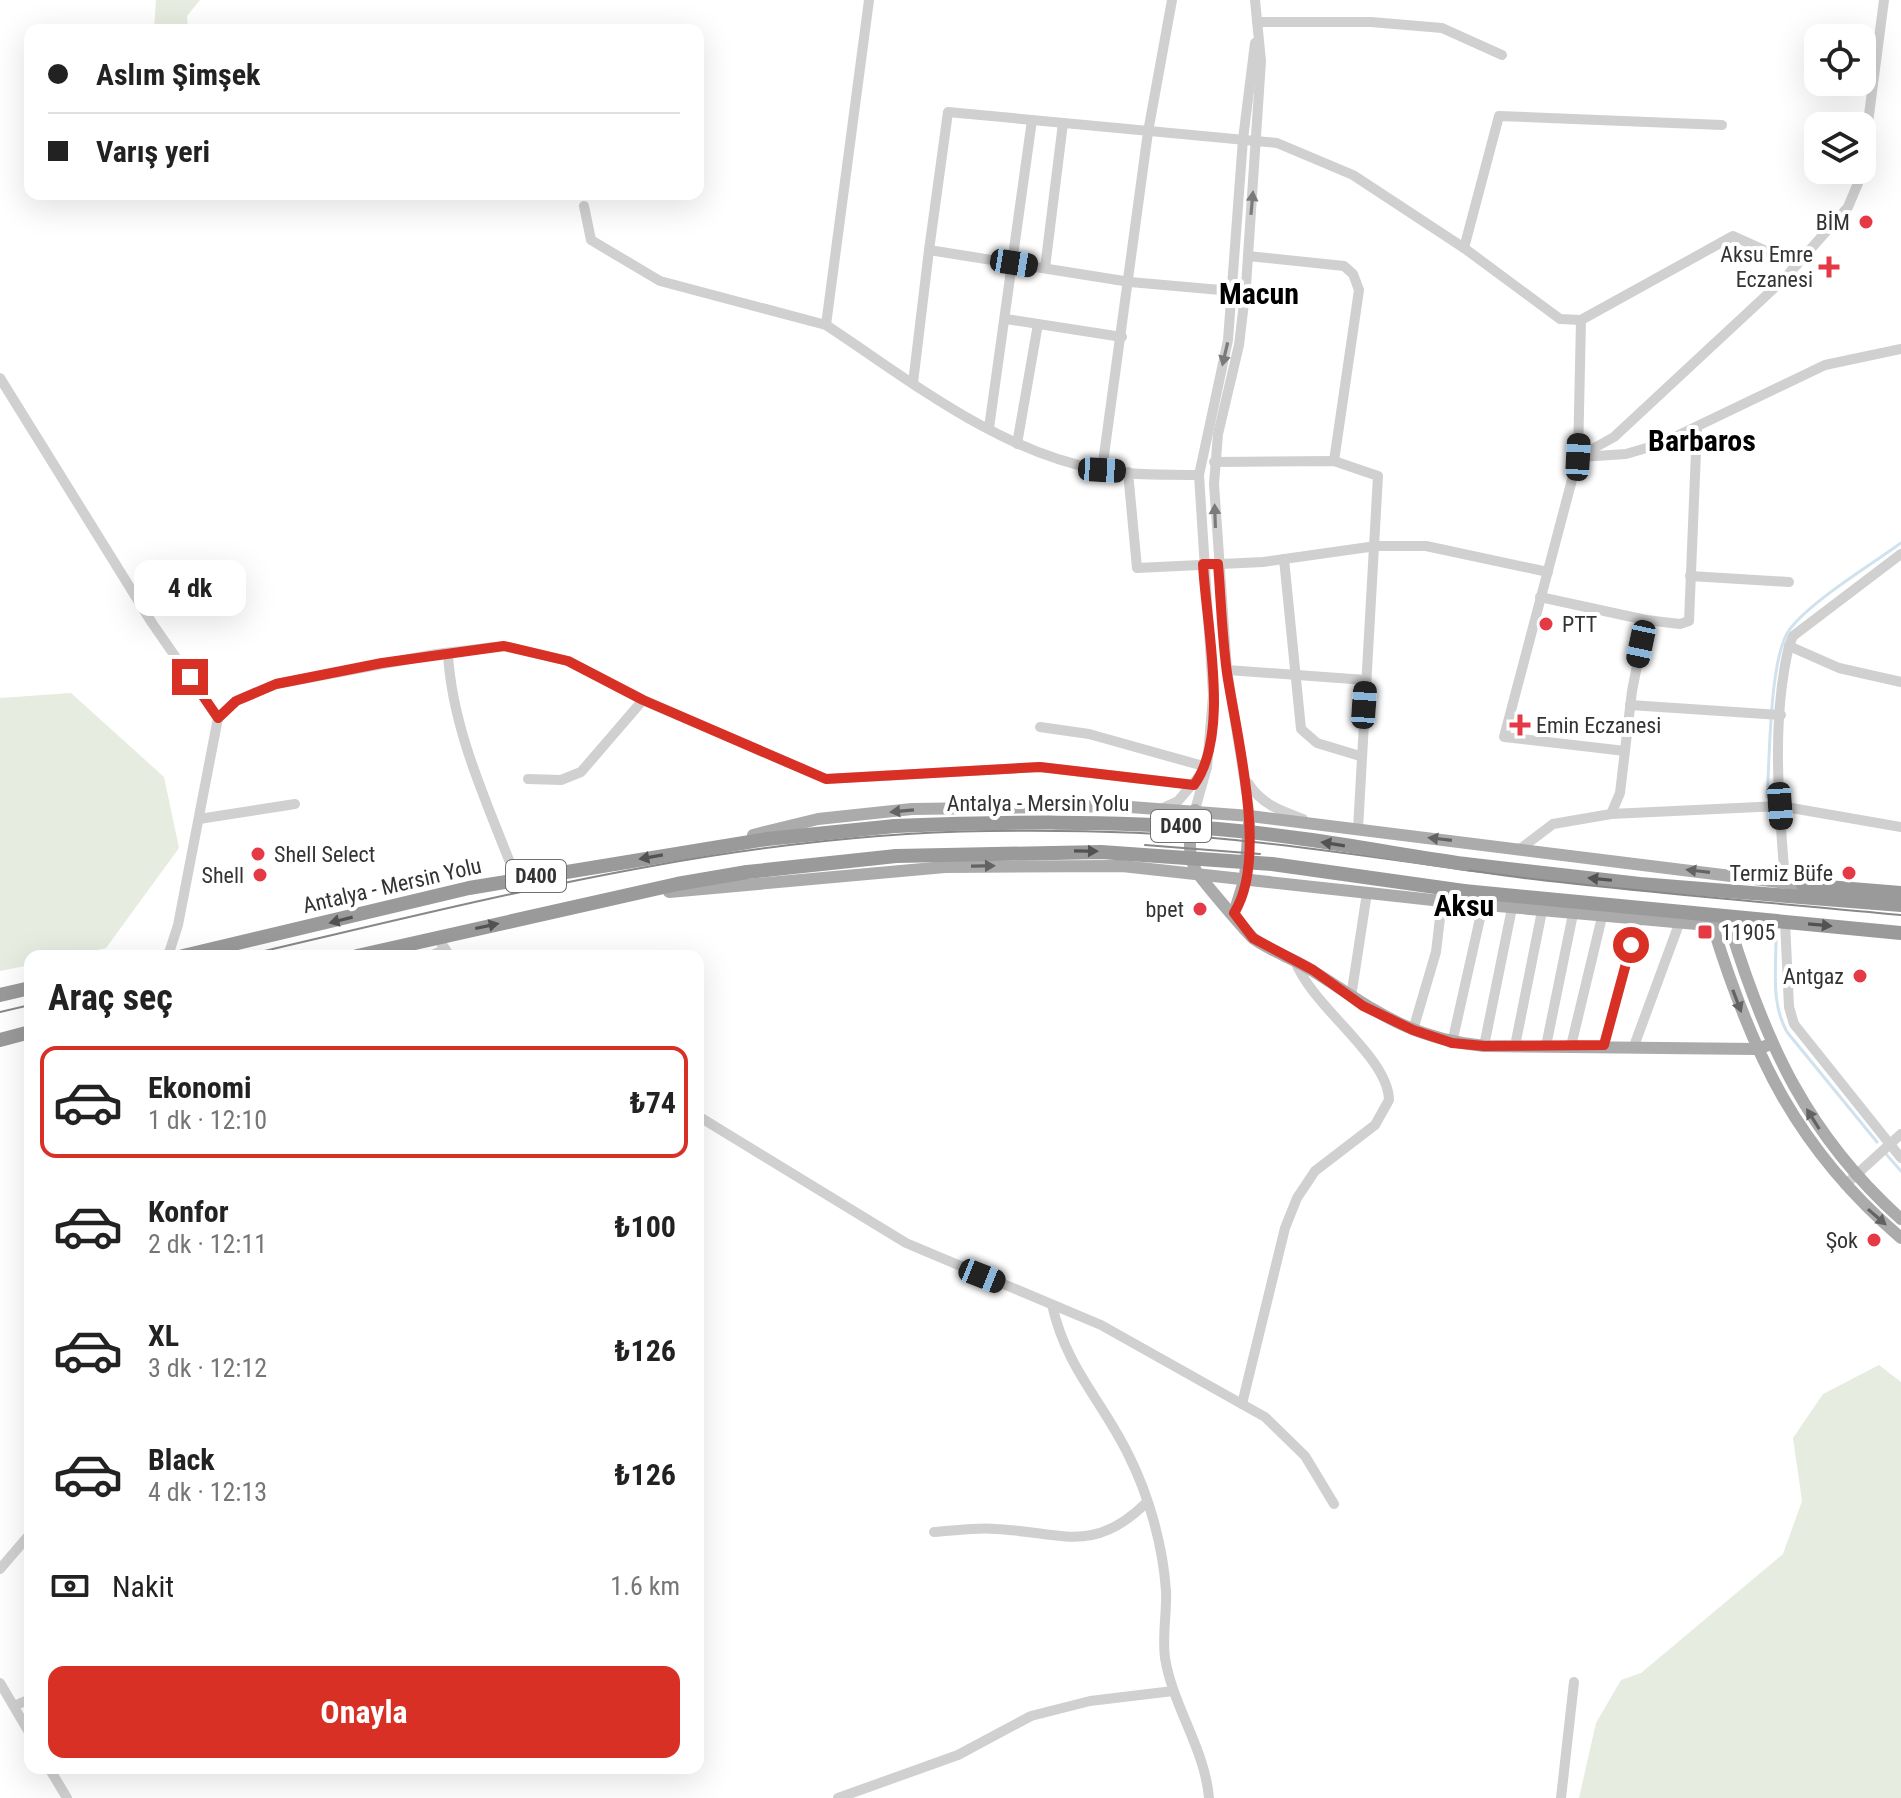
<!DOCTYPE html>
<html lang="tr">
<head>
<meta charset="utf-8">
<style>
  body { margin:0; font-family:"Roboto Condensed",sans-serif; background:#f2f2f2; color:#222; height:100vh; display:flex; flex-direction:column; font-size:30px; white-space:nowrap }
  * { box-sizing:border-box; margin:0 }
  p { font-size:26px; color:#767676 }
  .icon { flex:none; width:44px; height:44px; fill:none; stroke:currentColor; stroke-width:2; stroke-linecap:round; stroke-linejoin:round }
  .map { position:relative; flex:1; overflow:hidden }
  .side { position:absolute; left:24px; top:950px; width:680px; height:824px; display:flex; flex-direction:column; background:#fff; border-radius:16px; box-shadow:0 8px 32px #0002 }
  .side>* { flex:none }
  .top-card { position:absolute; left:24px; top:24px; width:680px; height:176px; border-radius:16px; box-shadow:0 8px 32px #0002; display:grid; align-content:center; height:176px; padding:0 24px; background:#fff }
  .tools { position:absolute; left:1804px; top:24px; display:grid; gap:16px }
  .tools a { display:grid; place-items:center; width:72px; height:72px; border-radius:16px; background:#fff; box-shadow:0 8px 32px #0002; font-size:40px }
  .end { position:absolute; width:36px; height:36px; margin:-18px; border:10px solid #d93025; background:#fff; box-shadow:0 0 0 4px #fff }
  .from { border-radius:50% }
  .bubble { position:absolute; height:56px; border-radius:16px; background:#fff; box-shadow:0 8px 32px #0002; font-size:26px; font-weight:700; line-height:56px; text-align:center }
  .car { position:absolute; width:24px; height:48px; margin:-24px -12px; border-radius:10px; box-shadow:0 0 6px 2px #0007; background:linear-gradient(#222 24%,#8ab4d8 0 40%,#222 0 76%,#8ab4d8 0 86%,#222 0) }
  .top-card b { display:flex; align-items:center; gap:28px; height:76px; font-size:30px }
  .top-card b+b { border-top:2px solid #e0e0e0 }
  .top-card i { width:20px; height:20px; background:#222 }
  ul { padding:0; list-style:none }
  li { display:flex; align-items:center; gap:24px; height:112px; margin:0 16px 12px; padding:0 8px; border:4px solid transparent; border-radius:16px }
  li div { flex:1 }
  li b { display:block; font-size:30px }
  li em { font-style:normal; font-weight:700 }
  li.selected { border-color:#d93025 }
  li>.icon { width:72px; height:72px; stroke-width:1.5 }
  h2 { padding:0 24px; font-size:36px; line-height:96px }
  .pay { display:flex; align-items:center; gap:20px; height:88px; padding:0 24px; font-size:30px }
  .pay p { margin-inline-start:auto }
  .action { display:flex; gap:16px; margin-top:auto; padding:16px 24px }
  .action a { flex:1; height:92px; border-radius:16px; background:#d93025; color:#fff; font-size:32px; font-weight:700; line-height:92px; text-align:center }
  .map>svg:first-child { display:block }
  .green { fill:#e6ecdf }
  .lines { fill:none; stroke-linecap:round; stroke-linejoin:round }
  .stream { stroke:#cfe2ee; stroke-width:3 }
  .minor { stroke:#d0d0d0; stroke-width:10 }
  .major { stroke:#ababab; stroke-width:12 }
  .highway { stroke:#9a9a9a; stroke-width:14 }
  .tram { stroke:#888; stroke-width:2 }
  .highway-bridge { stroke:#9a9a9a; stroke-width:14 }
  .oneway { fill:#7a7a7a }
  .oneway2 { fill:#636363 }
  .oneway3 { fill:#525252 }
  .route { stroke:#d93025; stroke-width:10 }
  .poi-dot { fill:#e63946; stroke:#fff; stroke-width:3 }
  .labels { text-anchor:middle; stroke-width:8; stroke-linejoin:round; paint-order:stroke }
  .shield { fill:#fff; stroke:#707070; stroke-width:2 }
  .shield-label { font-size:20px; font-weight:bold; fill:#333 }
  .poi-label { font-size:22px; fill:#333; stroke:#fff; text-anchor:end }
  .street-label { font-size:22px; fill:#333; stroke:#fff }
  .district-label { font-size:30px; font-weight:bold; fill:#000; stroke:#fff }
</style>
</head>
<body>
<div class="map">
<svg width="1901" height="1798" viewBox="0 0 1901 1798">
  <rect width="100%" height="100%" fill="#fff"/>
  <g class="green">
    <polygon points="156,0 200,0 187,16 188,30 154,30"/>
    <polygon points="71,693 164,777 179,848 106,948 70,956 30,956 30,965 0,971 0,698"/>
    <polygon points="1879,1365 1901,1382 1901,1798 1579,1798 1596,1723 1621,1680 1641,1673 1783,1554 1802,1501 1793,1438 1823,1394"/>
  </g>
  <g class="lines">
    <g class="stream">
      <path d="M1767 797C1770 759 1769 656 1790 629 1811 601 1871 565 1901 543"/>
      <path d="M1776 940C1776 972 1771 1003 1787 1032L1877 1142"/>
      <polyline points="1886,1154 1901,1171"/>
    </g>
    <g class="minor">
      <path d="M869 0 826 325C911 381 999 452 1101 470 1132 476 1167 474 1199 475"/>
      <polyline points="1257,22 1371,22 1442,28 1502,55"/>
      <polyline points="584,206 591,240 660,281 826,325"/>
      <polyline points="1464,248 1499,116 1722,125"/>
      <polyline points="1248,256 1344,266 1353,274 1359,290 1334,461"/>
      <polyline points="1045,268 1063,123"/>
      <polyline points="1232,291 1130,282 929,250 948,112 1277,143 1353,175 1464,248 1560,319 1581,320"/>
      <polyline points="1006,319 1122,337"/>
      <polyline points="0,378 152,623 218,718"/>
      <polyline points="913,383 929,250"/>
      <polyline points="989,428 1032,120"/>
      <polyline points="1017,444 1038,324"/>
      <polyline points="1578,457 1614,437 1783,280 1848,207 1861,176 1884,0"/>
      <polyline points="1580,457 1626,454 1660,444 1825,365 1901,349"/>
      <polyline points="1214,462 1334,461 1378,476 1358,829"/>
      <polyline points="1102,470 1148,132 1172,0"/>
      <polyline points="1128,472 1137,568 1263,562 1376,546 1426,546 1548,572"/>
      <polyline points="1284,559 1301,729 1317,743 1360,756"/>
      <polyline points="1690,576 1789,582"/>
      <polyline points="1540,597 1646,620 1632,691 1620,793 1611,814"/>
      <polyline points="1646,620 1680,624 1689,621 1697,428"/>
      <polyline points="1789,646 1839,668 1901,682"/>
      <path d="M448 654C452 725 483 794 509 860"/>
      <polyline points="1227,670 1366,680"/>
      <polyline points="1630,705 1781,715"/>
      <polyline points="1040,727 1089,734 1207,767 1178,801 1163,808"/>
      <polyline points="1625,751 1504,737 1578,457 1581,320 1733,236 1797,265"/>
      <polyline points="528,779 561,780 581,772 643,700"/>
      <path d="M1248 783C1261 804 1281 811 1303 819"/>
      <polyline points="1195,810 1207,767 1213,695 1199,475 1228,340 1243,139 1255,43"/>
      <polyline points="1250,816 1227,670 1214,484 1218,434 1239,345 1246,286 1261,61 1255,0"/>
      <polyline points="199,819 295,804"/>
      <polyline points="1520,849 1553,824 1611,814 1780,806 1901,827"/>
      <path d="M1785 881C1779 805 1771 721 1789 646L1793 636 1901 554"/>
      <polyline points="1785,921 1789,1007 1794,1024 1901,1158"/>
      <polyline points="437,937 450,956"/>
      <polyline points="168,956 178,925 218,718 236,701 276,684 436,654 504,646 568,661 643,700 826,779 1040,767 1194,785"/>
      <polyline points="431,956 445,949"/>
      <polyline points="1351,997 1367,893"/>
      <polyline points="1413,1030 1436,952 1442,901"/>
      <polyline points="1452,1043 1483,905"/>
      <polyline points="1604,1045 1638,920"/>
      <polyline points="1484,1046 1512,908"/>
      <polyline points="1515,1046 1542,911"/>
      <polyline points="1546,1046 1573,914"/>
      <polyline points="1571,1046 1602,917"/>
      <polyline points="1634,1046 1679,924"/>
      <polyline points="698,1116 906,1243 1101,1325 1265,1417 1305,1456 1334,1504"/>
      <polyline points="1845,1185 1901,1134"/>
      <path d="M1052 1305C1067 1370 1102 1400 1129 1456 1149 1496 1163 1546 1166 1591 1167 1613 1162 1636 1165 1658 1173 1707 1205 1749 1209 1798"/>
      <path d="M1242 1404 1285 1228 1297 1198 1315 1171 1375 1125 1389 1100C1388 1056 1313 1008 1295 961"/>
      <path d="M934 1532C955 1531 976 1527 996 1529 1061 1532 1093 1555 1146 1503"/>
      <polyline points="0,1569 30,1534"/>
      <polyline points="0,1683 30,1734"/>
      <polyline points="14,1706 30,1699"/>
      <polyline points="49,1768 67,1798"/>
      <polyline points="838,1798 958,1755 1031,1716 1090,1701 1173,1691"/>
      <polyline points="1561,1798 1574,1682"/>
    </g>
    <g class="major">
      <path d="M1195 810C1191 831 1186 849 1195 869 1199 877 1247 933 1254 939 1272 952 1295 959 1313 971 1375 1010 1407 1038 1484 1046L1756 1049 1772 1044"/>
      <polyline points="753,835 818,819 912,809 1117,806 1250,816 1803,885"/>
      <path d="M669 892 945 867 1122 866 1442 901 1730 927C1766 1044 1808 1136 1901 1219"/>
      <polyline points="1234,913 1245,878 1249,823"/>
      <path d="M1713 927C1753 1056 1797 1149 1901 1238"/>
    </g>
    <g class="highway">
      <polyline points="1465,864 1640,884 1901,905"/>
      <polyline points="1803,885 1901,893"/>
      <polyline points="1464,891 1901,933"/>
      <polyline points="183,956 469,888 767,839 895,826"/>
      <polyline points="357,956 677,884 747,872 896,856"/>
      <polyline points="0,995 30,988"/>
      <polyline points="0,1040 30,1032"/>
    </g>
    <g class="tram">
      <polyline points="1145,845 1260,854"/>
      <path d="M243 956C489 899 734 834 988 831 1067 830 1146 831 1224 839 1324 848 1424 865 1524 878 1649 893 1775 903 1901 915"/>
      <polyline points="0,1012 30,1005"/>
    </g>
    <g class="highway-bridge">
      <path d="M895 826C1002 822 1110 820 1218 829 1301 836 1383 852 1465 864"/>
      <polyline points="896,856 1101,852 1272,864 1464,891"/>
    </g>
  </g>
  <defs><path id="oneway-solid" d="M-6-.8H1V-3.2L6.5 0L1 3.2V.8H-6Z" transform="scale(2)"/></defs>
  <g class="oneway">
    <use href="#oneway-solid" transform="translate(1252 203) rotate(-85)"/>
    <use href="#oneway-solid" transform="translate(1225 354) rotate(103)"/>
    <use href="#oneway-solid" transform="translate(1215 516) rotate(-92)"/>
  </g>
  <g class="oneway2">
    <use href="#oneway-solid" transform="translate(902 811) rotate(175)"/>
    <use href="#oneway-solid" transform="translate(1440 839) rotate(-173)"/>
    <use href="#oneway-solid" transform="translate(983 866) rotate(-1)"/>
    <use href="#oneway-solid" transform="translate(1698 871) rotate(-173)"/>
    <use href="#oneway-solid" transform="translate(1737 1001) rotate(69)"/>
    <use href="#oneway-solid" transform="translate(1813 1119) rotate(-122)"/>
    <use href="#oneway-solid" transform="translate(1877 1217) rotate(41)"/>
  </g>
  <g class="oneway3">
    <use href="#oneway-solid" transform="translate(1333 844) rotate(-171)"/>
    <use href="#oneway-solid" transform="translate(1086 851) rotate(1)"/>
    <use href="#oneway-solid" transform="translate(651 857) rotate(170)"/>
    <use href="#oneway-solid" transform="translate(1600 879) rotate(-174)"/>
    <use href="#oneway-solid" transform="translate(341 920) rotate(166)"/>
    <use href="#oneway-solid" transform="translate(1820 925) rotate(5)"/>
    <use href="#oneway-solid" transform="translate(487 926) rotate(-12)"/>
  </g>
  <g class="lines">
    <path class="route" d="M190 677 218 718 236 701 276 684 382 663 504 646 568 661 643 700 826 779 1040 767 1194 785C1231 734 1206 626 1203 564H1218C1221 600 1222 637 1227 673 1236 734 1269 859 1234 913L1253 938 1313 970 1363 1006 1413 1030 1452 1043 1484 1046 1604 1045 1631 945"/>
  </g>
  <g class="poi-dot">
    <circle cx="1866" cy="222" r="8"/>
    <path d="M1825 255h8v8h8v8h-8v8h-8v-8h-8v-8h8z"/>
    <circle cx="1546" cy="624" r="8"/>
    <path d="M1516 713h8v8h8v8h-8v8h-8v-8h-8v-8h8z"/>
    <circle cx="258" cy="854" r="8"/>
    <circle cx="1849" cy="873" r="8"/>
    <circle cx="260" cy="875" r="8"/>
    <circle cx="1200" cy="909" r="8"/>
    <rect x="1697" y="924" width="16" height="16" rx="4"/>
    <circle cx="1860" cy="976" r="8"/>
    <circle cx="1874" cy="1240" r="8"/>
  </g>
  <g class="labels">
    <g class="shield">
      <rect x="1151" y="810" width="60" height="32" rx="6"/>
      <rect x="506" y="860" width="60" height="32" rx="6"/>
    </g>
    <g class="shield-label">
      <text x="1181" y="833">D400</text>
      <text x="536" y="883">D400</text>
    </g>
    <g class="poi-label">
      <text x="1850" y="230">BİM</text>
      <text x="1813" y="262">Aksu Emre<tspan x="1813" dy="25">Eczanesi</tspan></text>
      <text x="1562" y="632" text-anchor="start">PTT</text>
      <text x="1536" y="733" text-anchor="start">Emin Eczanesi</text>
      <text x="274" y="862" text-anchor="start">Shell Select</text>
      <text x="1833" y="881">Termiz Büfe</text>
      <text x="244" y="883">Shell</text>
      <text x="1184" y="917">bpet</text>
      <text x="1721" y="940" text-anchor="start">11905</text>
      <text x="1844" y="984">Antgaz</text>
      <text x="1858" y="1248">Şok</text>
    </g>
    <g class="street-label">
      <text x="1038" y="811">Antalya - Mersin Yolu</text>
      <text transform="translate(392 885) rotate(-13)" y="8">Antalya - Mersin Yolu</text>
    </g>
    <g class="district-label">
      <text x="1259" y="304">Macun</text>
      <text x="1702" y="451">Barbaros</text>
      <text x="1464" y="916">Aksu</text>
    </g>
  </g>
</svg>
<div class="tools">
<a><svg class="icon" aria-label="locate" viewBox="0 0 24 24"><circle cx="12" cy="12" r="6"/><path d="M12 2v4M12 18v4M2 12h4M18 12h4"/></svg></a>
<a><svg class="icon" aria-label="layers" viewBox="0 0 24 24"><path d="M12 4l9 5-9 5-9-5zM3 14l9 5 9-5"/></svg></a>
</div>
<i class="end from" style="left:1631px;top:945px"></i>
<i class="end" style="left:190px;top:677px"></i>
<div class="bubble" style="left:134px;top:560px;width:112px">4 dk</div>
<i class="car" style="left:1014px;top:263px;rotate:99deg"></i>
<i class="car" style="left:1578px;top:457px;rotate:3deg"></i>
<i class="car" style="left:1102px;top:470px;rotate:93deg"></i>
<i class="car" style="left:1641px;top:644px;rotate:192deg"></i>
<i class="car" style="left:1364px;top:705px;rotate:4deg"></i>
<i class="car" style="left:1780px;top:806px;rotate:176deg"></i>
<i class="car" style="left:982px;top:1276px;rotate:112deg"></i>
<div class="top-card">
<b><i class="from"></i>Aslım Şimşek</b>
<b><i></i>Varış yeri</b>
</div>
<section class="side">
<h2>Araç seç</h2>
<ul>
<li class="selected"><svg class="icon" aria-label="car" viewBox="0 0 24 24"><path d="M5 17H2v-5l4-1 3-4h7l3 4 3 1v5h-3M9 17h6M6 11h13"/><circle cx="7" cy="17" r="2"/><circle cx="17" cy="17" r="2"/></svg><div><b>Ekonomi</b><p>1 dk · 12:10</p></div><em>₺74</em></li>
<li><svg class="icon" aria-label="car" viewBox="0 0 24 24"><path d="M5 17H2v-5l4-1 3-4h7l3 4 3 1v5h-3M9 17h6M6 11h13"/><circle cx="7" cy="17" r="2"/><circle cx="17" cy="17" r="2"/></svg><div><b>Konfor</b><p>2 dk · 12:11</p></div><em>₺100</em></li>
<li><svg class="icon" aria-label="car" viewBox="0 0 24 24"><path d="M5 17H2v-5l4-1 3-4h7l3 4 3 1v5h-3M9 17h6M6 11h13"/><circle cx="7" cy="17" r="2"/><circle cx="17" cy="17" r="2"/></svg><div><b>XL</b><p>3 dk · 12:12</p></div><em>₺126</em></li>
<li><svg class="icon" aria-label="car" viewBox="0 0 24 24"><path d="M5 17H2v-5l4-1 3-4h7l3 4 3 1v5h-3M9 17h6M6 11h13"/><circle cx="7" cy="17" r="2"/><circle cx="17" cy="17" r="2"/></svg><div><b>Black</b><p>4 dk · 12:13</p></div><em>₺126</em></li>
</ul>
<div class="pay"><svg class="icon" aria-label="cash" viewBox="0 0 24 24"><path d="M3 7h18v10H3z"/><circle cx="12" cy="12" r="2"/></svg>Nakit<p>1.6 km</p></div>
<div class="action"><a>Onayla</a></div>
</section>
</div>
</body>
</html>
